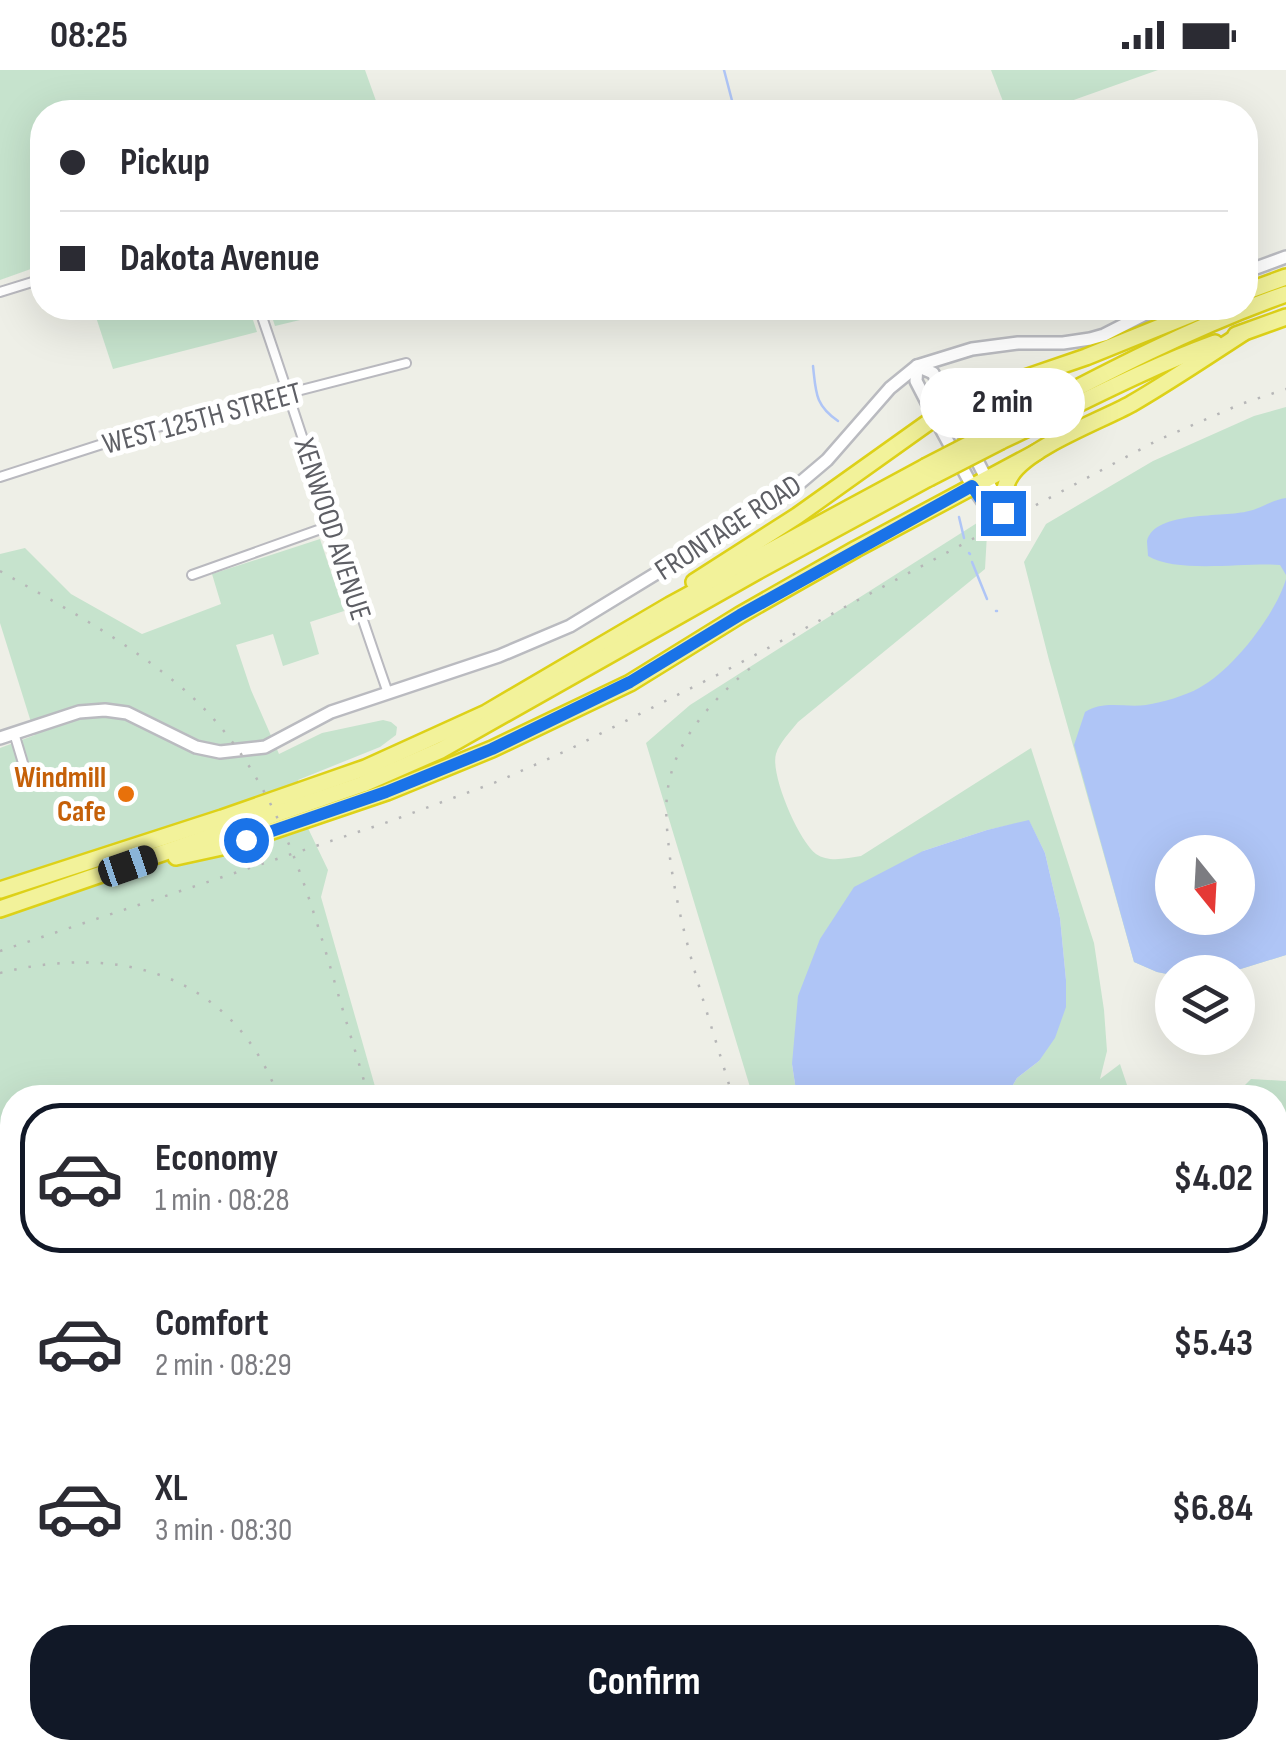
<!DOCTYPE html>
<html lang="en">
<head>
<meta charset="utf-8">
<style>
  body { margin:0; font-family:"Sofia Sans Condensed",sans-serif; background:#f2f2f3; color:#2b2b33; height:100vh; display:flex; flex-direction:column; font-size:38px; white-space:nowrap }
  * { box-sizing:border-box; margin:0 }
  p { font-size:32px; color:#7c7c81 }
  .icon { flex:none; width:55px; height:55px; fill:none; stroke:currentColor; stroke-width:2; stroke-linecap:round; stroke-linejoin:round }
  .map { position:relative; flex:1; overflow:hidden }
  .panel { position:absolute; left:0px; top:1015px; width:1288px; height:675px; display:flex; flex-direction:column; background:#fff; border-radius:40px 40px 0 0; box-shadow:0 10px 40px #0002 }
  .panel>* { flex:none }
  .hud { position:absolute; left:30px; top:30px; width:1228px; height:220px; border-radius:40px; box-shadow:0 10px 40px #0002; display:grid; align-content:center; height:220px; padding:0 30px; background:#fff }
  .needle { width:65px; rotate:162deg }
  .tools { position:absolute; left:1155px; top:765px; display:grid; gap:20px }
  .tools a { display:grid; place-items:center; width:100px; height:100px; border-radius:50%; background:#fff; box-shadow:0 10px 40px #0002; font-size:50px }
  .end { position:absolute; width:45px; height:45px; margin:-22px; border:12px solid #1a73e8; background:#fff; box-shadow:0 0 0 5px #fff }
  .from { border-radius:50% }
  .bubble { position:absolute; height:70px; border-radius:35px; background:#fff; box-shadow:0 10px 40px #0002; font-size:32px; font-weight:700; line-height:70px; text-align:center }
  .car { position:absolute; width:30px; height:60px; margin:-30px -15px; border-radius:12px; box-shadow:0 0 8px 2px #0007; background:linear-gradient(#222 24%,#8ab4d8 0 40%,#222 0 76%,#8ab4d8 0 86%,#222 0) }
  .hud b { display:flex; align-items:center; gap:35px; height:95px; font-size:38px }
  .hud b+b { border-top:2px solid #e1e1e2 }
  .hud i { width:25px; height:25px; background:#2b2b33 }
  ul { padding:18px 0 0; list-style:none }
  li { display:flex; align-items:center; gap:30px; height:150px; margin:0 20px 15px; padding:0 10px; border:5px solid transparent; border-radius:40px }
  li div { flex:1 }
  li b { display:block; font-size:38px }
  li em { font-style:normal; font-weight:700 }
  li.active { border-color:#111827 }
  li>.icon { width:90px; height:90px; stroke-width:1.5 }
  .cta { display:flex; gap:20px; margin-top:auto; padding:20px 30px }
  .cta a { flex:1; height:115px; border-radius:40px; background:#111827; color:#fff; font-size:40px; font-weight:700; line-height:115px; text-align:center }
  .status { display:flex; justify-content:space-between; align-items:center; height:70px; padding:0 50px; background:#fff; direction:ltr }
  .status svg { height:28px; fill:currentColor }
  .map>svg:first-child { display:block }
  .green { fill:#c6e3cd; fill-rule:evenodd }
  .water { fill:#afc5f6; fill-rule:evenodd }
  .lines { fill:none; stroke-linecap:round; stroke-linejoin:round }
  .stream { stroke:#afc5f6; stroke-width:2.5 }
  .street-casing { stroke:#b9b9bf; stroke-width:12 }
  .secondary-casing { stroke:#babbc0; stroke-width:16 }
  .highway-casing { stroke:#ddd118; stroke-width:20 }
  .street { stroke:#fff; stroke-width:8 }
  .secondary { stroke:#fff; stroke-width:11 }
  .highway { stroke:#f2f29a; stroke-width:15 }
  .rail { stroke:#b6b6b7; stroke-width:2.5; stroke-dasharray:2.5 12; stroke-linecap:butt }
  .highway-bridge-casing { stroke:#ddd118; stroke-width:20; stroke-linecap:butt }
  .highway-bridge { stroke:#f2f29a; stroke-width:15 }
  .route { stroke:#1a73e8; stroke-width:12 }
  .food-dot { fill:#e8710a; stroke:#fff; stroke-width:4 }
  .labels { text-anchor:middle; stroke-width:10; stroke-linejoin:round; paint-order:stroke }
  .street-label { font-size:30px; fill:#5e5f65; stroke:#fff }
  .food-label { font-size:30px; font-weight:bold; fill:#c56008; stroke:#fff; text-anchor:end }
</style>
</head>
<body>
<div class="status"><b>08:25</b><svg viewBox="0 0 49 12"><path d="M0 12V9h3v3zM5 12V6h3v6zM10 12V3h3v9zM15 12V0h3v12zM26 1h20v11H26zM47 4h2v5h-2z"/></svg></div>
<div class="map">
<svg width="1286" height="1690" viewBox="0 0 1286 1690">
  <rect width="100%" height="100%" fill="#eeefe7"/>
  <g class="green">
    <polygon points="0,0 365,0 380,42 42,42 42,195 0,210"/>
    <polygon points="991,0 1158,0 1040,42 1007,42"/>
    <polygon points="93,238 249,238 257,262 113,299"/>
    <polygon points="269,238 350,238 275,256"/>
    <path d="M1286 337V885L1231 902H1172V905L1157 902 1134 892 1049 590 1024 492 1046 454 1153 391 1254 346ZM1172 782H1238V848H1172Z"/>
    <path d="M988 446 985 499 798 652C791 661 779 673 776 684 770 704 798 770 816 784 829 793 847 788 861 786L1031 678 1094 873 1104 940 1107 981 1100 1009 1120 994 1131 1027H1079L1067 1021H1049L1036 1027H1006L1017 1008 1039 991 1066 910 1060 848 1045 783 1029 751 987 760 923 781 792 994 797 1027H753L646 673 690 635Z"/>
    <polygon points="320,469 344,541 310,552 319,584 283,596 273,564 236,575 251,620 279,684 322,663 383,650 391,652 397,657 396,665 380,677 298,710 306,754 328,800 321,827 378,1027 12,1028 12,1678 271,1678 277,1690 0,1690 0,678 35,665 0,553 0,484 25,478 71,524 142,564 221,534 212,504"/>
    <polygon points="1251,1009 1286,1011 1286,1088 1275,1085 1275,1028 1233,1027"/>
    <polygon points="1275,1195 1286,1206 1286,1265 1275,1260"/>
    <polygon points="1275,1428 1286,1432 1286,1690 901,1690 902,1678 1275,1678"/>
    <polygon points="553,1678 786,1678 761,1690 557,1690"/>
  </g>
  <g class="water">
    <path d="M1286 428V505L1280 495C1246 492 1177 504 1148 486 1148 483 1147 473 1147 471 1155 440 1224 448 1249 441 1262 438 1272 430 1286 428Z"/>
    <path d="M1286 509V885L1231 902H1172V905L1157 902 1134 892 1074 675 1085 642C1104 630 1125 638 1146 635 1163 632 1185 626 1199 618 1232 601 1276 544 1286 509ZM1172 782H1238V848H1172Z"/>
    <polygon points="1029,750 1045,783 1060,848 1066,910 1066,937 1055,968 1039,991 1017,1008 1006,1027 797,1027 792,994 798,926 820,869 854,817 923,781 987,760"/>
    <polygon points="1275,1260 1286,1265 1286,1432 1275,1428"/>
    <polygon points="271,1678 495,1678 499,1690 277,1690"/>
    <polygon points="519,1678 553,1678 557,1690 523,1690"/>
    <polygon points="786,1678 902,1678 901,1690 761,1690"/>
  </g>
  <g class="lines">
    <g class="stream">
      <polyline points="724,0 735,42"/>
      <polyline points="795,238 796,242"/>
      <path d="M813 296C816 323 815 335 838 351"/>
      <polyline points="959,447 964,468"/>
      <polyline points="969,483 970,484"/>
      <polyline points="972,492 987,529"/>
      <polyline points="996,541 997,541"/>
    </g>
    <g class="street-casing">
      <g id="street">
        <polyline points="0,222 42,209"/>
        <path d="M259 238C303 366 343 495 388 623"/>
        <polyline points="0,407 146,360 406,293"/>
        <polyline points="192,505 332,455"/>
        <polyline points="14,663 23,693 21,713"/>
      </g>
    </g>
    <g class="secondary-casing">
      <g id="secondary">
        <polyline points="1245,202 1286,187"/>
        <polygon points="917,296 933,303 997,430 1003,443 1001,454 995,449 972,416 934,346 916,311"/>
        <polyline points="0,668 79,642 105,640 127,643 196,677 220,682 265,677 331,642 499,586 570,556 788,423 827,390 890,318 917,296 972,279 1018,273 1063,273 1090,269 1104,265 1157,238"/>
      </g>
    </g>
    <g class="highway-casing">
      <g id="highway">
        <polyline points="1245,222 1286,207"/>
        <polyline points="1236,265 1286,247"/>
        <path d="M995 361C1090 311 1184 260 1286 224"/>
        <path d="M1001 371C1072 338 1141 300 1215 273"/>
        <path d="M1003 443C1003 430 1003 417 1011 405 1029 377 1100 351 1131 334 1169 312 1206 287 1243 263"/>
        <polyline points="694,512 797,446 950,337 978,324 1086,287 1207,238"/>
        <polyline points="176,787 231,775 387,722 492,679 630,613 740,545 856,479 1037,382"/>
        <polyline points="0,820 222,748 365,698 486,643 670,535 925,397"/>
        <polyline points="0,839 363,714 441,680 756,502 929,408"/>
      </g>
    </g>
    <use href="#street" class="street"/>
    <use href="#secondary" class="secondary"/>
    <use href="#highway" class="highway"/>
    <g class="rail">
      <path d="M0 501C60 535 121 568 175 612 266 686 300 794 332 903 344 945 357 986 369 1028"/>
      <polyline points="0,881 388,752 499,711 570,679 725,601 1158,370 1241,334 1286,319"/>
      <path d="M0 903C120 873 233 904 279 1028"/>
      <path d="M733 1028C710 949 681 870 670 788 667 760 663 732 671 704 682 661 721 622 754 595"/>
      <polyline points="568,1678 572,1690"/>
    </g>
    <g class="highway-bridge-casing">
      <g id="highway-bridge">
        <polyline points="925,397 995,361"/>
        <polyline points="929,408 1001,371"/>
      </g>
    </g>
    <use href="#highway-bridge" class="highway-bridge"/>
  </g>
  <g class="lines">
    <polyline class="route" points="246,770 386,722 492,679 630,612 740,545 972,416 994,449 1001,454 1003,443"/>
  </g>
  <circle class="food-dot" cx="126" cy="724" r="10"/>
  <g class="labels">
    <g class="street-label">
      <text transform="translate(202 348) rotate(-15)" y="10">WEST 125TH STREET</text>
      <text transform="translate(728 457) rotate(-33)" y="10">FRONTAGE ROAD</text>
      <text transform="translate(333 459) rotate(72)" y="10">XENWOOD AVENUE</text>
    </g>
    <g class="food-label">
      <text x="106" y="717">Windmill<tspan x="106" dy="34">Cafe</tspan></text>
    </g>
  </g>
</svg>
<div class="tools">
<a><svg class="needle" viewBox="-14 -14 28 28"><path d="M0-13l5 13h-10z" fill="#e53935"/><path d="M0 13l5-13h-10z" fill="#7c7c81"/></svg></a>
<a><svg class="icon" aria-label="layers" viewBox="0 0 24 24"><path d="M12 4l9 5-9 5-9-5zM3 14l9 5 9-5"/></svg></a>
</div>
<i class="end from" style="left:246px;top:770px"></i>
<i class="end" style="left:1003px;top:443px"></i>
<div class="bubble" style="left:920px;top:298px;width:165px">2 min</div>
<i class="car" style="left:128px;top:796px;rotate:71deg"></i>
<div class="hud">
<b><i class="from"></i>Pickup</b>
<b><i></i>Dakota Avenue</b>
</div>
<section class="panel">
<ul>
<li class="active"><svg class="icon" aria-label="car" viewBox="0 0 24 24"><path d="M5 17H2v-5l4-1 3-4h7l3 4 3 1v5h-3M9 17h6M6 11h13"/><circle cx="7" cy="17" r="2"/><circle cx="17" cy="17" r="2"/></svg><div><b>Economy</b><p>1 min · 08:28</p></div><em>$4.02</em></li>
<li><svg class="icon" aria-label="car" viewBox="0 0 24 24"><path d="M5 17H2v-5l4-1 3-4h7l3 4 3 1v5h-3M9 17h6M6 11h13"/><circle cx="7" cy="17" r="2"/><circle cx="17" cy="17" r="2"/></svg><div><b>Comfort</b><p>2 min · 08:29</p></div><em>$5.43</em></li>
<li><svg class="icon" aria-label="car" viewBox="0 0 24 24"><path d="M5 17H2v-5l4-1 3-4h7l3 4 3 1v5h-3M9 17h6M6 11h13"/><circle cx="7" cy="17" r="2"/><circle cx="17" cy="17" r="2"/></svg><div><b>XL</b><p>3 min · 08:30</p></div><em>$6.84</em></li>
</ul>
<div class="cta"><a>Confirm</a></div>
</section>
</div>
</body>
</html>
